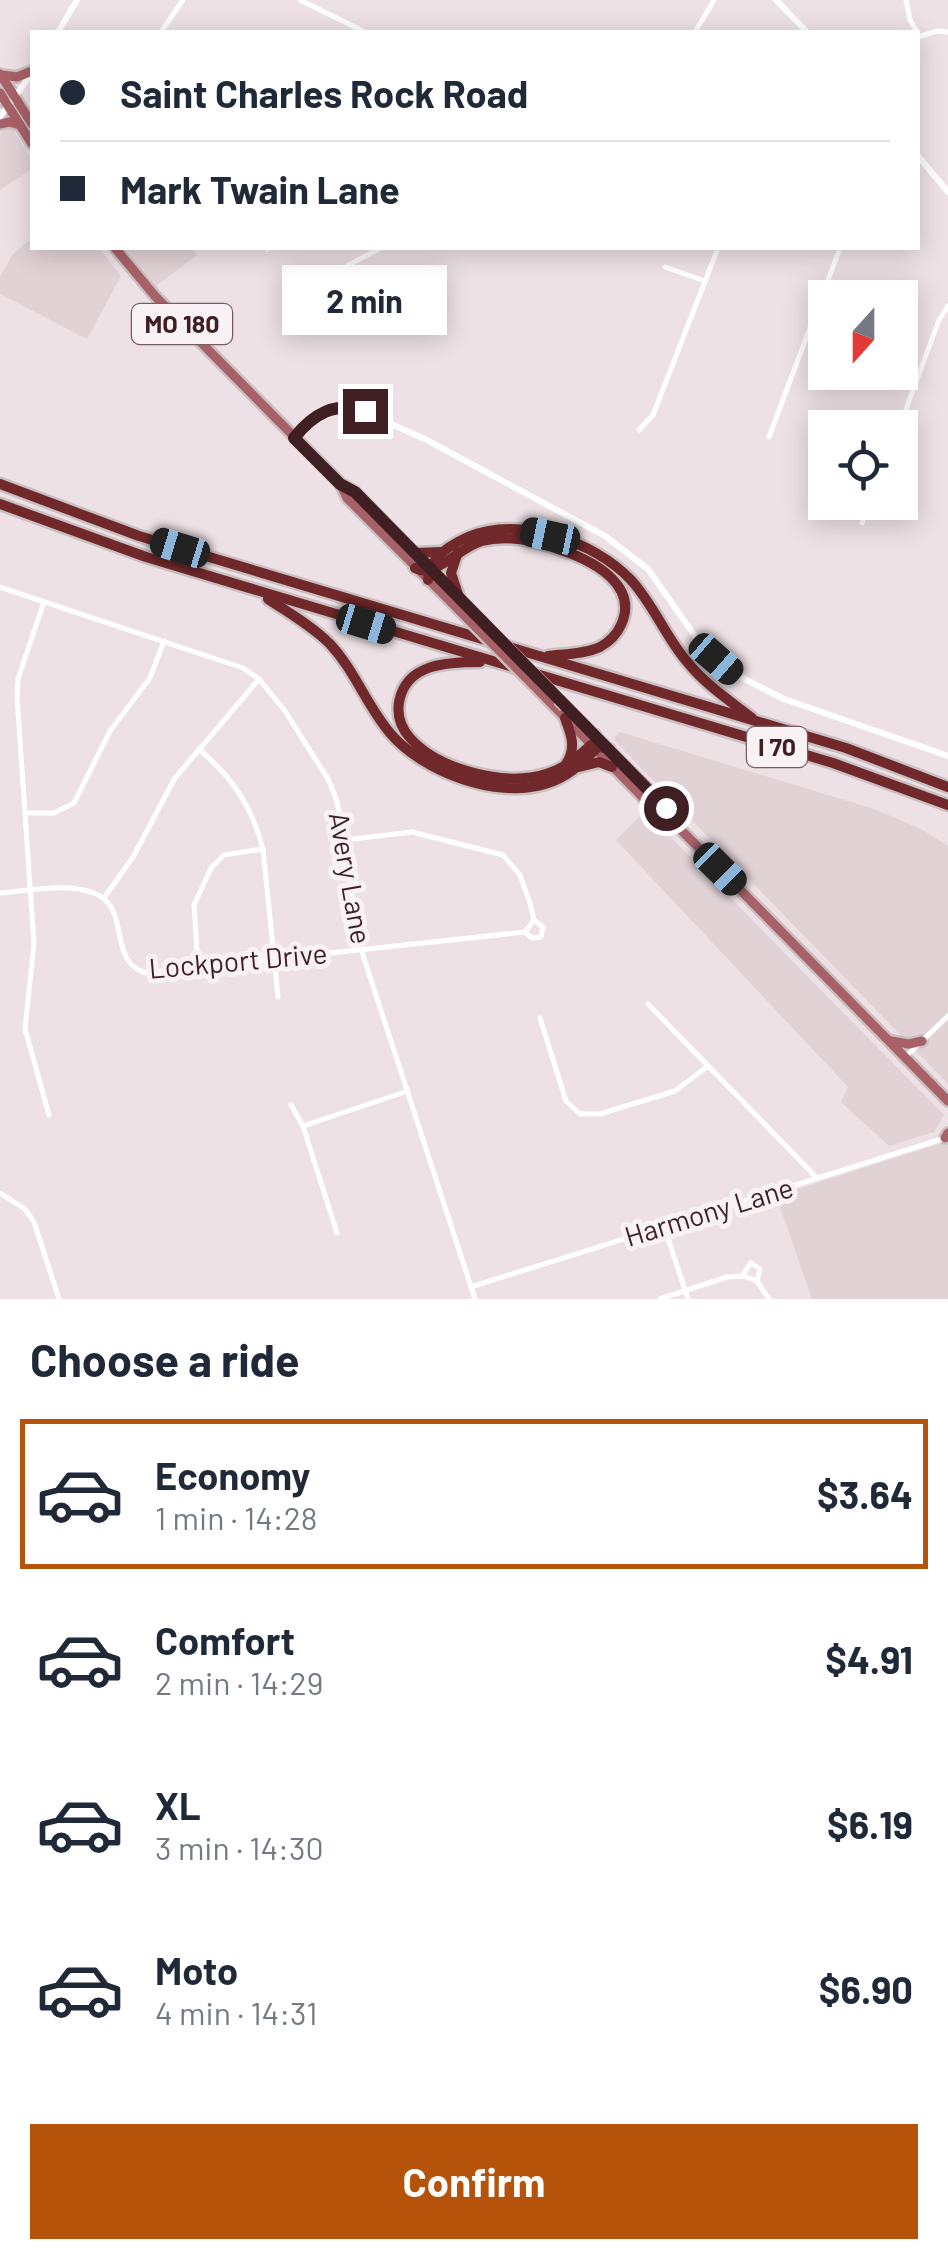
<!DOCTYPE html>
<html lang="en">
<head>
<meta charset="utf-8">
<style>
  body { margin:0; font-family:Barlow,sans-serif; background:#f2f2f3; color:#1f2937; height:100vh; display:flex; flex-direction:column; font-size:38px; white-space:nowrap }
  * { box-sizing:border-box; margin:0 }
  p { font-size:32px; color:#747a83 }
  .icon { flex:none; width:55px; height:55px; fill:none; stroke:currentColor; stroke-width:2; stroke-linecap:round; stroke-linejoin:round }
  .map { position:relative; height:1299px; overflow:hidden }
  .details { display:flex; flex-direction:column; background:#fff; flex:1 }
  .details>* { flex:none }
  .top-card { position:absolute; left:30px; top:30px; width:890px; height:220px; border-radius:0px; box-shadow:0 5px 25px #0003; display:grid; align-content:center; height:220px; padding:0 30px; background:#fff }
  .needle { width:65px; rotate:201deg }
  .buttons { position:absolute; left:808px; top:280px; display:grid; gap:20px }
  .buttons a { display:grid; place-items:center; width:110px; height:110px; border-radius:0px; background:#fff; box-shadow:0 5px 25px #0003; font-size:50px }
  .end { position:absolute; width:45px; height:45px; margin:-22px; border:12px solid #401f23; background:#fff; box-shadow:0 0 0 5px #fff }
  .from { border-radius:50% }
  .bubble { position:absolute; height:70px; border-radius:0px; background:#fff; box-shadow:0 5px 25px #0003; font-size:32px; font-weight:700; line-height:70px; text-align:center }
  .car { position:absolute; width:30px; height:60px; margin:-30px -15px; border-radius:12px; box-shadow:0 0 8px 2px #0007; background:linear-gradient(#222 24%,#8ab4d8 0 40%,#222 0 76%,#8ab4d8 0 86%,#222 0) }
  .top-card b { display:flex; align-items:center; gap:35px; height:95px; font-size:38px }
  .top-card b+b { border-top:2px solid #e0e1e3 }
  .top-card i { width:25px; height:25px; background:#1f2937 }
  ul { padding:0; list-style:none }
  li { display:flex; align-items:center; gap:30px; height:150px; margin:0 20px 15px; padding:0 10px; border:5px solid transparent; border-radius:0px }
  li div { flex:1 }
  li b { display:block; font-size:38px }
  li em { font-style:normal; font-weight:700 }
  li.active { border-color:#b45309 }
  li>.icon { width:90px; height:90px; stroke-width:1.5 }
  h2 { padding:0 30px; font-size:45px; line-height:120px }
  .button { display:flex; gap:20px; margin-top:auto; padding:20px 30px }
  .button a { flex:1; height:115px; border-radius:0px; background:#b45309; color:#fff; font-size:40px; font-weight:700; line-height:115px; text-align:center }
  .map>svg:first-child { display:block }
  .built { fill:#e1d2d6 }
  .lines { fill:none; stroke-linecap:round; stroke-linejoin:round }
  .primary-casing { stroke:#cac0c1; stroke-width:14 }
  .motorway-casing { stroke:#cac0c1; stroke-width:15 }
  .minor { stroke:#fff; stroke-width:5 }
  .tertiary { stroke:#fff; stroke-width:6 }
  .primary { stroke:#a86167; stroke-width:9 }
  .motorway { stroke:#70282a; stroke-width:10 }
  .primary-bridge-casing { stroke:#cac0c1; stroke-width:14; stroke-linecap:butt }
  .primary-bridge { stroke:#a86167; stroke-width:9 }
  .route { stroke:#401f23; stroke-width:12 }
  .labels { text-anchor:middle; stroke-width:10; stroke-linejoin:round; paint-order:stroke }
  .shield { fill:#f9f2f5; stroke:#785e62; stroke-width:2.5 }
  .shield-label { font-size:25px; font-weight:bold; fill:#401f23 }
  .street-label { font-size:28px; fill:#401f23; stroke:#f9f2f5 }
</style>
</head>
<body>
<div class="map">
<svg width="948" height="1299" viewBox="0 0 948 1299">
  <rect width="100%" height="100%" fill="#ede1e5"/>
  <g class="built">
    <polygon points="5,128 13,129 32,160 32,169 0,190 0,135"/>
    <polygon points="32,238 32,248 99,248 121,276 87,339 0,294 0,277 12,255"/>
    <polygon points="125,248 191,248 197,255 156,286"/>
    <polygon points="620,732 874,809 921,829 948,846 948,1084 613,739"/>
    <polygon points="645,811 944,1115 934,1132 889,1146 841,1102 848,1087 616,840"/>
    <polygon points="948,1141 948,1299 812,1299 776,1196"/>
  </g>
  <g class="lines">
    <g class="primary-casing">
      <g id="primary">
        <polyline points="0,74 32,124"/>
        <polyline points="2,75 17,77 32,71"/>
        <polyline points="0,93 32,144"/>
        <polyline points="0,124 9,122 20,125"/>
        <polyline points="115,248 155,296 340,483 355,492 473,613"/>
        <polyline points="340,483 347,498 457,608"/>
        <polyline points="550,702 655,810 670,819 700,849 948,1101"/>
        <polyline points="565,706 663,804 670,819"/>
        <polyline points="891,1041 909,1044 922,1041"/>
        <polyline points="945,1138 948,1133"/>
      </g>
    </g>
    <g class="motorway-casing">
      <g id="motorway">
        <polyline points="0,484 139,536 846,748 948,787"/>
        <polyline points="0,504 146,557 833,763 948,805"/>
        <polyline points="458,552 451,573 460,600"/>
        <polyline points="416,553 440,552"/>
        <path d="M415 568C435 579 459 547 482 541 509 534 538 541 564 551 595 562 639 586 621 625 617 634 609 642 600 647 585 654 565 654 548 656"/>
        <path d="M428 580C428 559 450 545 468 537 519 515 594 541 631 580 654 605 666 638 688 663 706 685 730 701 752 718"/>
        <path d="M268 599C289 613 312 626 330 644 355 671 367 706 390 733 423 772 496 799 545 784 566 778 580 765 595 750V735"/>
        <path d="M480 662C448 662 406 663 399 702 397 715 401 728 410 738 439 770 505 787 546 774 564 769 578 757 591 745L609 749"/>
        <path d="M565 718C571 734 577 748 566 764"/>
        <polyline points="579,767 599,762 612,767"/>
      </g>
    </g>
    <g class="minor">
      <polyline points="300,0 365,32"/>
      <polyline points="906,0 910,20 917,32"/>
      <polyline points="161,32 183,0"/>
      <polyline points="695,32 714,0"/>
      <polyline points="918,37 937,31 948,32"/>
      <polyline points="267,249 268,248"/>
      <polyline points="348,265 381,248"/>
      <polyline points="665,267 705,281"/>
      <polyline points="899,428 939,320 948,306"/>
      <polyline points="639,430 653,415 718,248"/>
      <polyline points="769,437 840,248"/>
      <polyline points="862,523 870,502"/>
      <polyline points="0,587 243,668 259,679 285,711 328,779 337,801 359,943 475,1299"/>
      <polyline points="44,602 18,679 17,697 34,944 25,1029 49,1115"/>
      <path d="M199 749C232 777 252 806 263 849L278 997"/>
      <polyline points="26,813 54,813 74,803 110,731 150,678 164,641"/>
      <path d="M0 893C28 891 67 882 94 893 132 907 106 961 146 973L525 932 534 920 530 903 520 875 503 855 412 832 345 840"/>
      <polyline points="104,898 133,857 175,778 259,679"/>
      <polyline points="525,932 532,938 541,937 543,927 534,920"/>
      <polyline points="198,967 194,905 211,868 224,855 263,849"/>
      <polyline points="648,1004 817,1178"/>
      <polyline points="540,1018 566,1101 580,1114 600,1114 675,1091 708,1066"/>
      <polyline points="905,1057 948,1016"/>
      <polyline points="291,1105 303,1126 337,1233"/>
      <polyline points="303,1126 408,1091"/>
      <polyline points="0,1193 25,1209 34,1222 59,1299"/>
      <polyline points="664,1226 688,1299"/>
      <polyline points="742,1276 751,1263 760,1269 757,1281"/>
      <polyline points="471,1287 945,1138"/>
      <polyline points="660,1299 727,1277 744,1276 757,1281 769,1299"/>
    </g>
    <g class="tertiary">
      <polyline points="776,0 807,32"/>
      <polyline points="58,32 77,0"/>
      <polyline points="0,117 32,73"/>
      <polyline points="918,156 948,192"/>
      <polyline points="294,437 314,417 325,411 343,406 357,409 425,439 605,536 648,569 697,639 733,673 784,699 948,756"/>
    </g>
    <use href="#primary" class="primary"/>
    <use href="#motorway" class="motorway"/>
    <g class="primary-bridge-casing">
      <g id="primary-bridge">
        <polyline points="457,608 550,702"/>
        <polyline points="473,613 565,706"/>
      </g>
    </g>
    <use href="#primary-bridge" class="primary-bridge"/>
  </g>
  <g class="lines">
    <path class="route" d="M365 411C335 401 313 414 294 438L340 484 355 492 666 808"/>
  </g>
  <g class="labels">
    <g class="shield">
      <rect x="132" y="304" width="100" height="40" rx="8"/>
      <rect x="747" y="727" width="60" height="40" rx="8"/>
    </g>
    <g class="shield-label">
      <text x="182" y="333">MO 180</text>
      <text x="777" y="756">I 70</text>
    </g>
    <g class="street-label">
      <text transform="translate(350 878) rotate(80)" y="10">Avery Lane</text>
      <text transform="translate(238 961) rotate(-5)" y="10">Lockport Drive</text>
      <text transform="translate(709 1212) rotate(-17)" y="10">Harmony Lane</text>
    </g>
  </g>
</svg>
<div class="buttons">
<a><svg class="needle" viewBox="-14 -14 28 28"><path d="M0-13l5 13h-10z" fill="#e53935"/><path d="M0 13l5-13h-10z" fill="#747a83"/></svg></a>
<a><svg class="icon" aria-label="locate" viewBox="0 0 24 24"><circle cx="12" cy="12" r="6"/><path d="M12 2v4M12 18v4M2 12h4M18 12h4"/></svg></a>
</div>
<i class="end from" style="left:666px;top:808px"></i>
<i class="end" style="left:365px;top:411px"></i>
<div class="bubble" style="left:282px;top:265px;width:165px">2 min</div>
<i class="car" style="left:550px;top:536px;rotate:282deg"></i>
<i class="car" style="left:180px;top:548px;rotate:287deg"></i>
<i class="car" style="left:366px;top:624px;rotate:107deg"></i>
<i class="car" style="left:716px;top:659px;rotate:131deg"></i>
<i class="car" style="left:720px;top:869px;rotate:135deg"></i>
<div class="top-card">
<b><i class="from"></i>Saint Charles Rock Road</b>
<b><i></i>Mark Twain Lane</b>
</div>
</div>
<section class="details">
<h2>Choose a ride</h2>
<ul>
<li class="active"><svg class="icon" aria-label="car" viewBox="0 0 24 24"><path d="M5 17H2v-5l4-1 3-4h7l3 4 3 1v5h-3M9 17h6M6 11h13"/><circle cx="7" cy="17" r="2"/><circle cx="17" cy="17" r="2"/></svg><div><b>Economy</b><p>1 min · 14:28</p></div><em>$3.64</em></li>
<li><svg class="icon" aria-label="car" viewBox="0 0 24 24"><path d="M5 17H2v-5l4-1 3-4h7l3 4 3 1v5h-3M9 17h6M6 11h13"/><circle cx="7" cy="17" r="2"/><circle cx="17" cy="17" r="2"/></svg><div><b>Comfort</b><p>2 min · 14:29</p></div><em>$4.91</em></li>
<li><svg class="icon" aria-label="car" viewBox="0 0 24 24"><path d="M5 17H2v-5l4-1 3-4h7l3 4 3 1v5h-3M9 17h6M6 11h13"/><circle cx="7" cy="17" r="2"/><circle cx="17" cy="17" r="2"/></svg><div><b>XL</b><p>3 min · 14:30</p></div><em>$6.19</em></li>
<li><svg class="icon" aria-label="car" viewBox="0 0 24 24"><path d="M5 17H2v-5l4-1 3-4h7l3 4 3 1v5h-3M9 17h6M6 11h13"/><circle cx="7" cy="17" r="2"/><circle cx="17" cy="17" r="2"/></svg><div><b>Moto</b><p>4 min · 14:31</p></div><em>$6.90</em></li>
</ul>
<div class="button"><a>Confirm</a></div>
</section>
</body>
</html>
